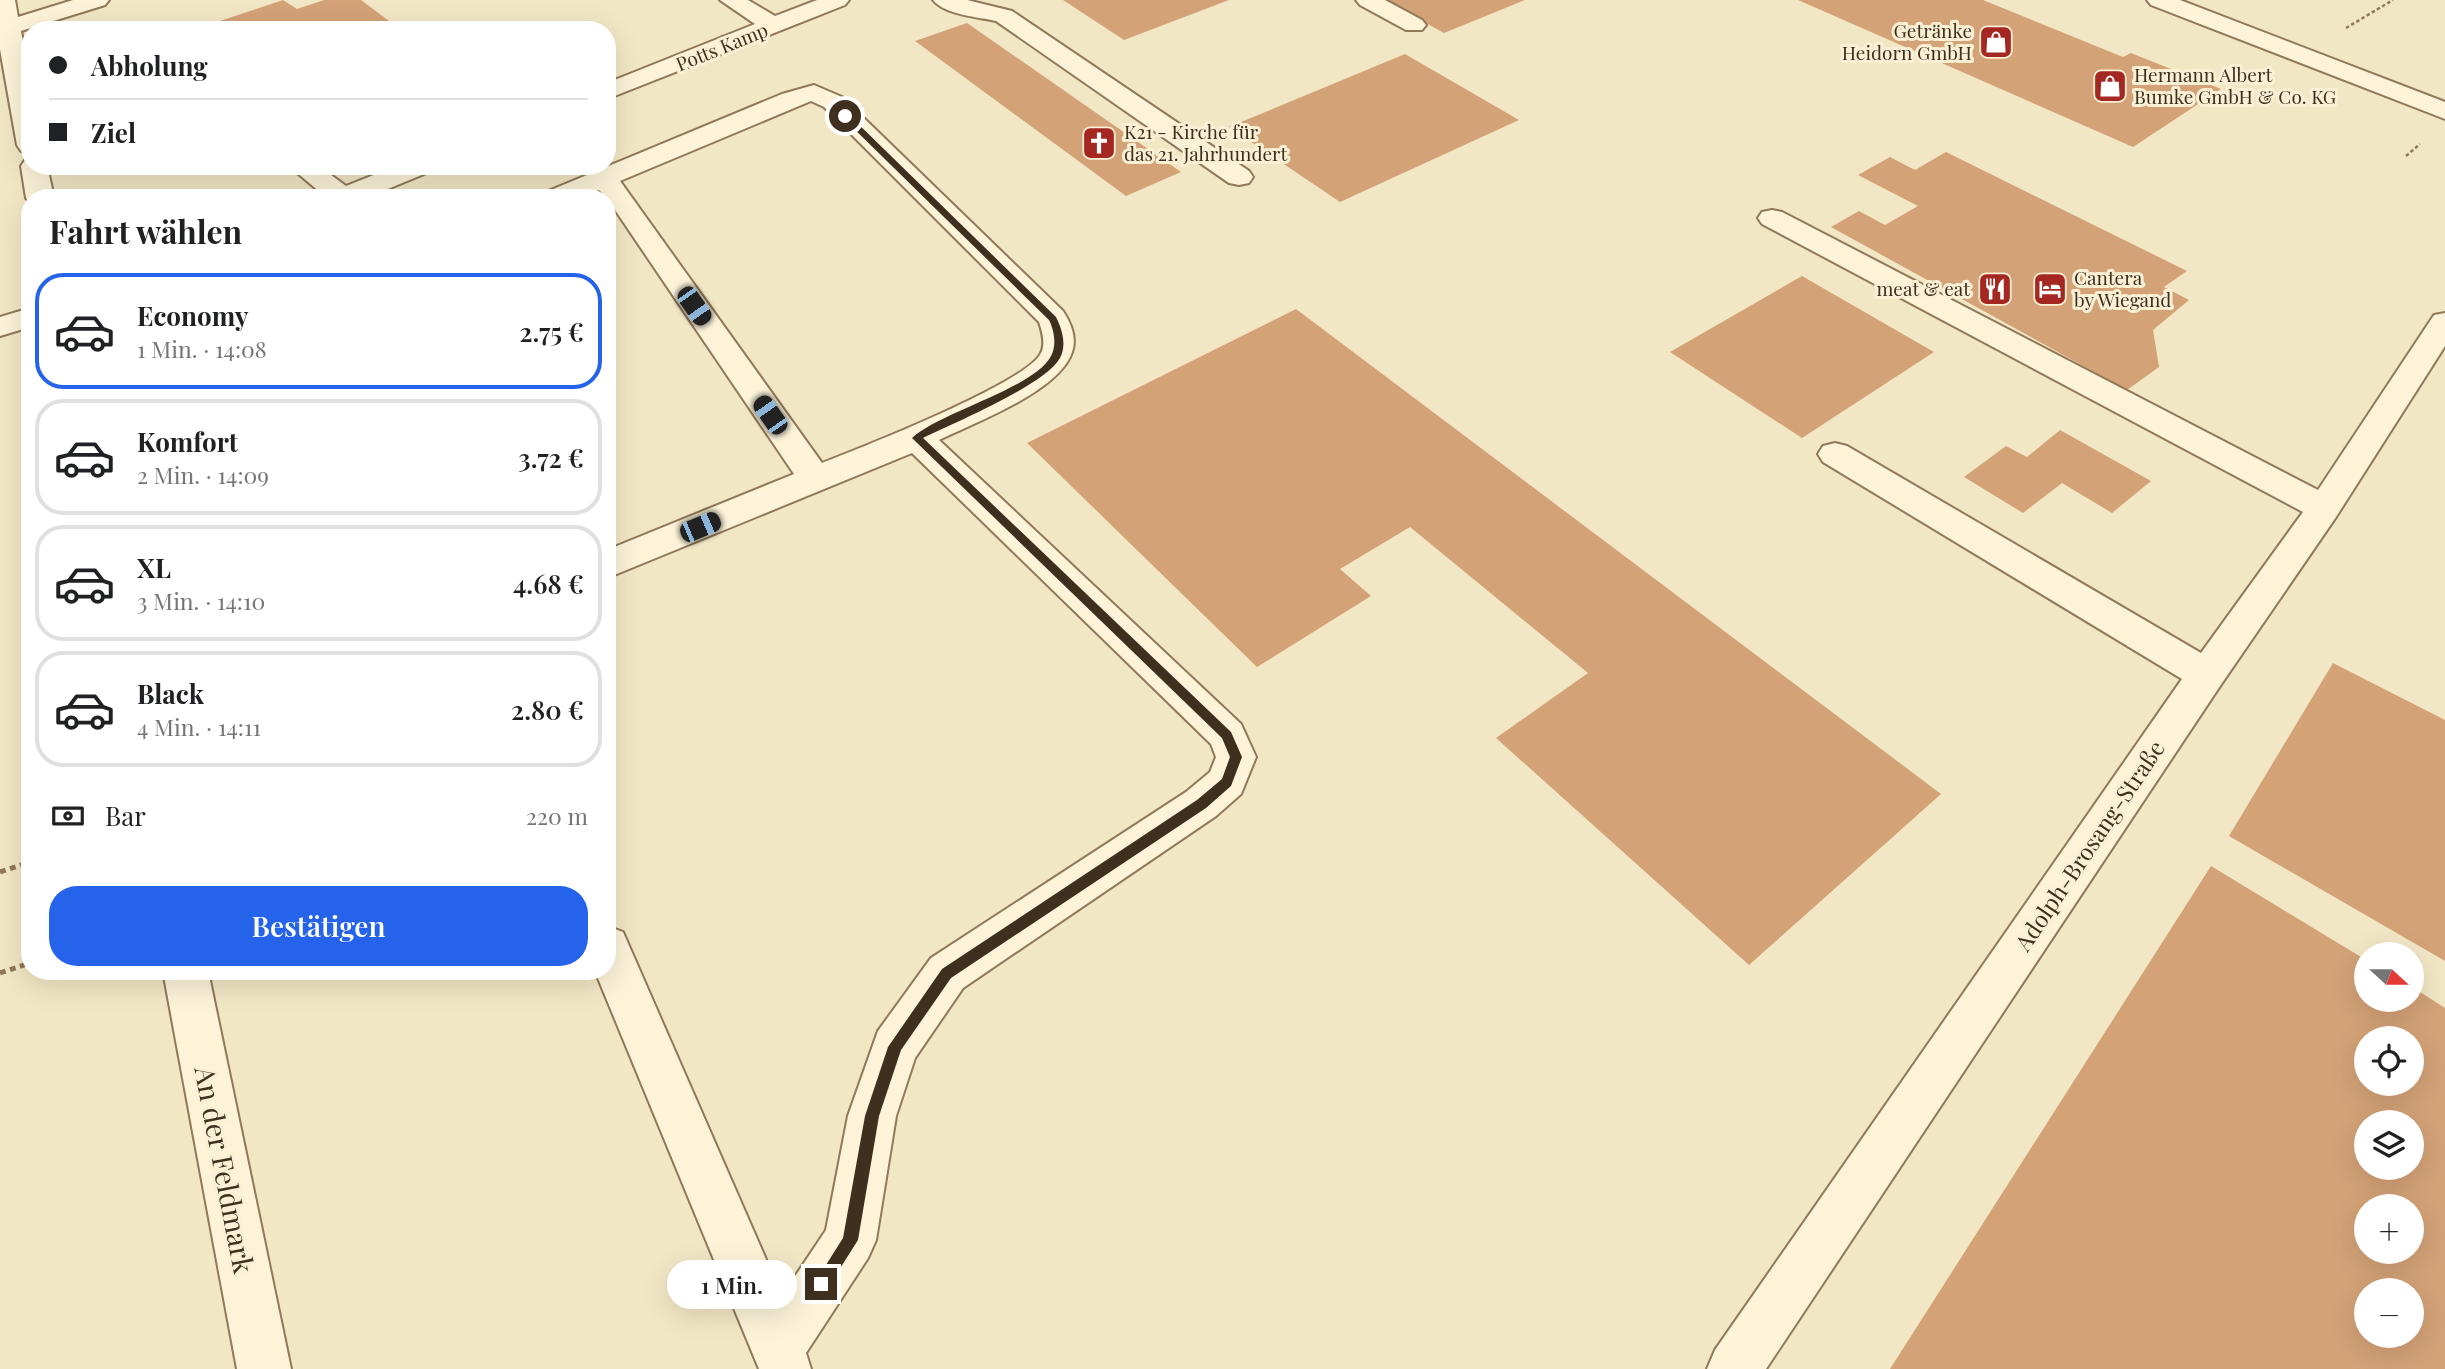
<!DOCTYPE html>
<html lang="de">
<head>
<meta charset="utf-8">
<style>
  body { margin:0; font-family:"Playfair Display",serif; background:#f6f6f6; color:#202124; height:100vh; display:flex; flex-direction:column; font-size:26px; white-space:nowrap }
  * { box-sizing:border-box; margin:0 }
  p { font-size:23px; color:#757577 }
  .icon { flex:none; width:38px; height:38px; fill:none; stroke:currentColor; stroke-width:2; stroke-linecap:round; stroke-linejoin:round }
  .map { position:relative; flex:1; overflow:hidden }
  .details { position:absolute; left:21px; top:189px; width:595px; height:791px; display:flex; flex-direction:column; background:#fff; border-radius:28px; box-shadow:0 7px 28px #0002 }
  .details>* { flex:none }
  .banner { position:absolute; left:21px; top:21px; width:595px; height:154px; border-radius:28px; box-shadow:0 7px 28px #0002; display:grid; align-content:center; height:154px; padding:0 28px; background:#fff }
  .needle { width:46px; rotate:111deg }
  .tools { position:absolute; left:2354px; top:942px; display:grid; gap:14px }
  .tools a { display:grid; place-items:center; width:70px; height:70px; border-radius:50%; background:#fff; box-shadow:0 7px 28px #0002; font-size:35px }
  .end { position:absolute; width:32px; height:32px; margin:-16px; border:9px solid #3e2f1e; background:#fff; box-shadow:0 0 0 4px #fff }
  .from { border-radius:50% }
  .bubble { position:absolute; height:49px; border-radius:24px; background:#fff; box-shadow:0 7px 28px #0002; font-size:23px; font-weight:600; line-height:49px; text-align:center }
  .car { position:absolute; width:21px; height:42px; margin:-21px -10px; border-radius:9px; box-shadow:0 0 5px 2px #0007; background:linear-gradient(#222 24%,#8ab4d8 0 40%,#222 0 76%,#8ab4d8 0 86%,#222 0) }
  .banner b { display:flex; align-items:center; gap:24px; height:66px; font-size:26px }
  .banner b+b { border-top:2px solid #e0e0e0 }
  .banner i { width:18px; height:18px; background:#202124 }
  ul { padding:0; list-style:none }
  li { display:flex; align-items:center; gap:21px; height:116px; margin:0 14px 10px; padding:0 14px; border:4px solid #e0e0e0; border-radius:28px }
  li div { flex:1 }
  li b { display:block; font-size:26px }
  li em { font-style:normal; font-weight:600 }
  li.active { border-color:#2563eb }
  li>.icon { width:63px; height:63px; stroke-width:1.5 }
  h2 { padding:0 28px; font-size:32px; line-height:84px }
  .pay { display:flex; align-items:center; gap:18px; height:77px; padding:0 28px; font-size:26px }
  .pay p { margin-inline-start:auto }
  .action { display:flex; gap:14px; margin-top:auto; padding:14px 28px }
  .action a { flex:1; height:80px; border-radius:28px; background:#2563eb; color:#fff; font-size:28px; font-weight:600; line-height:80px; text-align:center }
  .map>svg:first-child { display:block }
  .building { fill:#d4a277; fill-rule:evenodd }
  .lines { fill:none; stroke-linecap:round; stroke-linejoin:round }
  .minor-casing { stroke:#907858; stroke-width:4 }
  .path-far1 { stroke:#907858; stroke-width:2.5; stroke-dasharray:3.5 2.5; stroke-linecap:butt }
  .path { stroke:#907858; stroke-width:5; stroke-dasharray:6 4.5; stroke-linecap:butt }
  .minor { fill:#fcf3d9; fill-rule:evenodd }
  .route { fill:#3e2f1e }
  .labels { text-anchor:middle; stroke-width:6; stroke-linejoin:round; paint-order:stroke }
  .far-poi-label { font-size:19px; fill:#3e2f1e; stroke:#f9f0d5; text-anchor:start }
  .far-street-label { font-size:19px; fill:#3e2f1e; stroke:#f9f0d5 }
  .street-label { font-size:23px; fill:#3e2f1e; stroke:#f9f0d5 }
  .near-street-label { font-size:28px; fill:#3e2f1e; stroke:#f9f0d5 }
</style>
</head>
<body>
<div class="map">
<svg width="2445" height="1369" viewBox="0 0 2445 1369">
  <rect width="100%" height="100%" fill="#f2e7c5"/>
  <g class="building">
    <polygon points="283,0 297,9 324,0 361,0 401,30 221,30 214,23"/>
    <polygon points="1063,0 1229,0 1124,40"/>
    <polygon points="1384,0 1525,0 1444,33"/>
    <polygon points="1798,0 1983,0 2123,57 2131,53 2221,89 2133,147"/>
    <polygon points="967,23 1181,172 1126,196 915,41"/>
    <polygon points="1405,54 1519,120 1340,202 1229,127"/>
    <polygon points="1946,152 2187,271 2164,287 2189,300 2153,330 2159,367 2127,390 1831,227 1859,211 1885,225 1918,206 1858,175 1890,157 1915,170"/>
    <polygon points="1802,276 1934,352 1802,438 1670,352"/>
    <polygon points="1296,309 1941,794 1749,965 1496,738 1588,673 1410,527 1340,569 1371,596 1257,667 1027,443"/>
    <polygon points="2060,430 2151,481 2112,513 2062,483 2023,513 1964,477 2006,446 2027,457"/>
    <polygon points="2333,663 2445,720 2445,961 2229,836"/>
    <path d="M2211 866 2366 960V999H2412V987L2445 1008V1369H1890ZM2366 1038H2412V1083H2366ZM2366 1122H2412V1167H2366ZM2366 1206H2412V1251H2366ZM2366 1290H2412V1335H2366Z"/>
  </g>
  <g class="lines">
    <g class="minor-casing">
      <g id="minor">
        <polygon points="0,0 15,0 18,17 73,0 109,0 105,5 21,31 30,77 30,153 21,151 17,145 0,49"/>
        <polygon points="720,0 748,0 775,16 817,0 849,0 845,5 607,99 607,83 755,24"/>
        <path d="M933 0H967L1012 11 1249 171 1253 177 1249 183 1239 185 1229 183 996 21C979 17 945 15 933 0Z"/>
        <polygon points="1356,0 1385,0 1422,20 1426,25 1422,30 1406,30 1360,5"/>
        <polygon points="2147,0 2180,0 2445,102 2445,119 2151,5"/>
        <path d="M814 85 842 97 1063 311C1071 323 1077 338 1072 352 1060 391 974 423 939 440L1241 724 1256 757 1241 794 1216 816 963 988 915 1058 896 1116 876 1240 868 1258 806 1353 811 1369H759L595 971H607V926L623 932 782 1296 826 1230 848 1116 878 1031 931 958 1186 792 1210 772 1216 757 1211 744 912 453 607 578V550L794 474 607 198 599 190 580 198H542L546 192 782 94ZM811 101 824 107 1039 322C1042 331 1046 344 1041 353 1027 383 858 449 822 463L620 181Z"/>
        <polygon points="30,159 30,166 47,166 54,198 30,198 30,203 26,198 21,166 25,160"/>
        <polygon points="289,166 319,166 346,186 396,166 433,166 429,172 366,198 327,198"/>
        <polygon points="1772,210 1782,212 2318,490 2434,315 2445,313 2445,346 2336,517 2220,686 1766,1369 1707,1369 1715,1350 2182,679 1823,462 1818,454 1823,446 1835,443 1847,446 2201,653 2303,512 1762,224 1758,218 1762,212"/>
        <polygon points="30,308 30,327 0,336 0,317"/>
        <polygon points="163,971 208,971 291,1369 237,1369"/>
      </g>
    </g>
    <g class="path-far1">
      <polyline points="2346,28 2393,0"/>
      <polyline points="2406,156 2420,144"/>
    </g>
    <g class="path">
      <polyline points="0,872 30,862"/>
      <polyline points="0,973 30,963"/>
    </g>
    <use href="#minor" class="minor"/>
  </g>
  <path class="route" d="M842 114H848L1056 317C1062 329 1067 345 1060 358 1045 385 954 423 923 438L1231 732 1242 757 1231 786 1206 808 951 978 901 1050 879 1116 858 1240 827 1289 821 1292 816 1289 814 1284 843 1238 865 1116 888 1047 942 969 1197 800 1222 779 1230 757 1222 738 912 438C940 412 1035 388 1051 356 1057 345 1054 330 1049 320L842 117Z"/>
  <defs>
    <g id="shop-square" transform="scale(1.75)"><rect x="-9" y="-9" width="18" height="18" rx="4" fill="#a52722" stroke="#f9f0d5"/><path d="M-5-2.5h2.3a2.7 3.5 0 0 1 5.4 0H5L5.5 6h-11ZM-1.5-2.5h3a1.5 2.3 0 0 0-3 0Z" fill="#fff"/></g>
    <g id="church-square" transform="scale(1.75)"><rect x="-9" y="-9" width="18" height="18" rx="4" fill="#a52722" stroke="#f9f0d5"/><path d="M-1.2-6h2.4v3.5h3.3v2.4h-3.3V6h-2.4V-.1h-3.3v-2.4h3.3Z" fill="#fff"/></g>
    <g id="restaurant-square" transform="scale(1.75)"><rect x="-9" y="-9" width="18" height="18" rx="4" fill="#a52722" stroke="#f9f0d5"/><path d="M-5-6h1v4h1v-4h1v4h1v-4h1v5L-1.5 .5V6h-2V.5L-5-1ZM5-6V6H3V1.5H1.5Q1.5-4 5-6Z" fill="#fff"/></g>
    <g id="hotel-square" transform="scale(1.75)"><rect x="-9" y="-9" width="18" height="18" rx="4" fill="#a52722" stroke="#f9f0d5"/><path d="M-6-4.5h1.5V1H6V5H4.5V3h-9V5H-6ZM-4 0a1.8 1.8 0 1 1 3.6 0ZM.5 0V-2.5h3Q6-2.5 6 0Z" fill="#fff"/></g>
  </defs>
  <g fill-rule="evenodd">
    <use href="#shop-square" x="1996" y="42"/>
    <use href="#shop-square" x="2110" y="86"/>
    <use href="#church-square" x="1099" y="143"/>
    <use href="#restaurant-square" x="1995" y="289"/>
    <use href="#hotel-square" x="2050" y="289"/>
  </g>
  <g class="labels">
    <g class="far-poi-label">
      <text x="1972" y="38" text-anchor="end">Getränke<tspan x="1972" dy="22">Heidorn GmbH</tspan></text>
      <text x="2134" y="82">Hermann Albert<tspan x="2134" dy="22">Bumke GmbH &amp; Co. KG</tspan></text>
      <text x="1124" y="139">K21 - Kirche für<tspan x="1124" dy="22">das 21. Jahrhundert</tspan></text>
      <text x="2074" y="285">Cantera<tspan x="2074" dy="22">by Wiegand</tspan></text>
      <text x="1970" y="296" text-anchor="end">meat &amp; eat</text>
    </g>
    <g class="far-street-label">
      <text transform="translate(722 47) rotate(-22)" y="7">Potts Kamp</text>
    </g>
    <g class="street-label">
      <text transform="translate(2090 846) rotate(-56)" y="8">Adolph-Brosang-Straße</text>
    </g>
    <g class="near-street-label">
      <text transform="translate(224 1170) rotate(79)" y="10">An der Feldmark</text>
    </g>
  </g>
</svg>
<div class="tools">
<a><svg class="needle" viewBox="-14 -14 28 28"><path d="M0-13l5 13h-10z" fill="#e53935"/><path d="M0 13l5-13h-10z" fill="#757577"/></svg></a>
<a><svg class="icon" aria-label="locate" viewBox="0 0 24 24"><circle cx="12" cy="12" r="6"/><path d="M12 2v4M12 18v4M2 12h4M18 12h4"/></svg></a>
<a><svg class="icon" aria-label="layers" viewBox="0 0 24 24"><path d="M12 4l9 5-9 5-9-5zM3 14l9 5 9-5"/></svg></a>
<a>+</a>
<a>−</a>
</div>
<i class="end from" style="left:845px;top:116px"></i>
<i class="end" style="left:821px;top:1284px"></i>
<div class="bubble" style="left:667px;top:1260px;width:130px">1 Min.</div>
<i class="car" style="left:694px;top:306px;rotate:145deg"></i>
<i class="car" style="left:770px;top:415px;rotate:325deg"></i>
<i class="car" style="left:700px;top:527px;rotate:67deg"></i>
<div class="banner">
<b><i class="from"></i>Abholung</b>
<b><i></i>Ziel</b>
</div>
<section class="details">
<h2>Fahrt wählen</h2>
<ul>
<li class="active"><svg class="icon" aria-label="car" viewBox="0 0 24 24"><path d="M5 17H2v-5l4-1 3-4h7l3 4 3 1v5h-3M9 17h6M6 11h13"/><circle cx="7" cy="17" r="2"/><circle cx="17" cy="17" r="2"/></svg><div><b>Economy</b><p>1 Min. · 14:08</p></div><em>2.75 €</em></li>
<li><svg class="icon" aria-label="car" viewBox="0 0 24 24"><path d="M5 17H2v-5l4-1 3-4h7l3 4 3 1v5h-3M9 17h6M6 11h13"/><circle cx="7" cy="17" r="2"/><circle cx="17" cy="17" r="2"/></svg><div><b>Komfort</b><p>2 Min. · 14:09</p></div><em>3.72 €</em></li>
<li><svg class="icon" aria-label="car" viewBox="0 0 24 24"><path d="M5 17H2v-5l4-1 3-4h7l3 4 3 1v5h-3M9 17h6M6 11h13"/><circle cx="7" cy="17" r="2"/><circle cx="17" cy="17" r="2"/></svg><div><b>XL</b><p>3 Min. · 14:10</p></div><em>4.68 €</em></li>
<li><svg class="icon" aria-label="car" viewBox="0 0 24 24"><path d="M5 17H2v-5l4-1 3-4h7l3 4 3 1v5h-3M9 17h6M6 11h13"/><circle cx="7" cy="17" r="2"/><circle cx="17" cy="17" r="2"/></svg><div><b>Black</b><p>4 Min. · 14:11</p></div><em>2.80 €</em></li>
</ul>
<div class="pay"><svg class="icon" aria-label="cash" viewBox="0 0 24 24"><path d="M3 7h18v10H3z"/><circle cx="12" cy="12" r="2"/></svg>Bar<p>220 m</p></div>
<div class="action"><a>Bestätigen</a></div>
</section>
</div>
</body>
</html>
